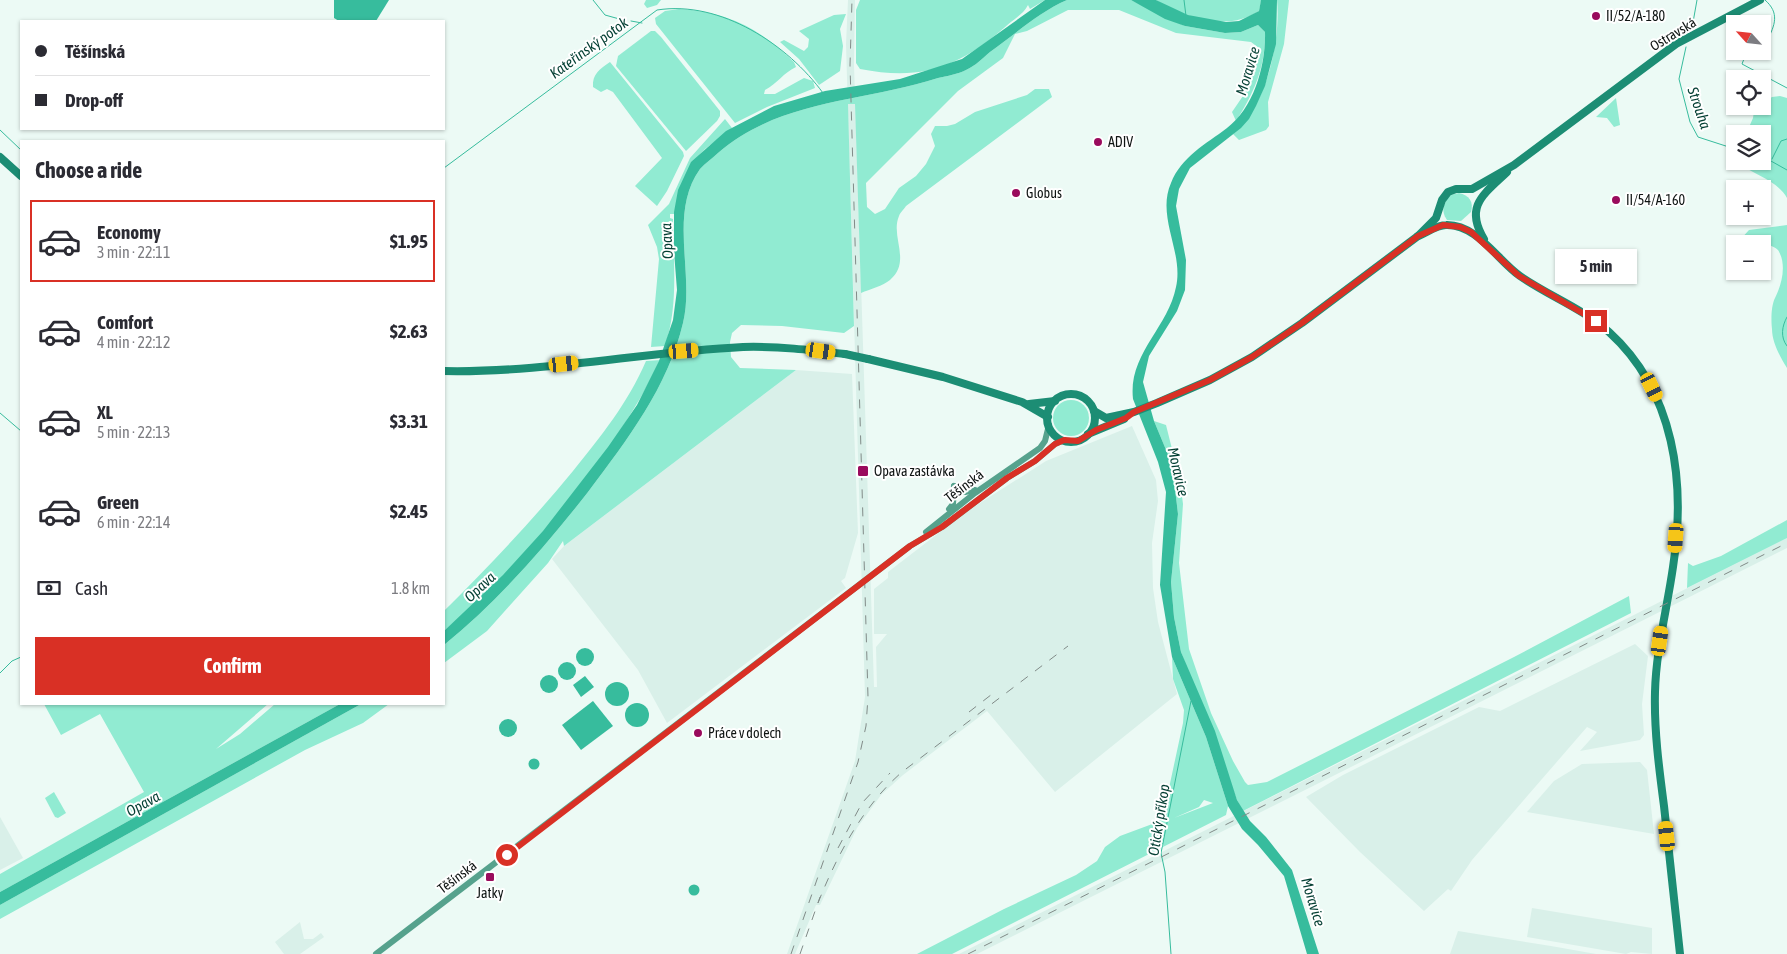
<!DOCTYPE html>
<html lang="en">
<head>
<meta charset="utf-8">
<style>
  body { margin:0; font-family:"Asap Condensed",sans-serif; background:#f7f7f7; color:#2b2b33; height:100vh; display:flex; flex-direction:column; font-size:19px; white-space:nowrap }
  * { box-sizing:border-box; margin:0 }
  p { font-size:16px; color:#7c7c81 }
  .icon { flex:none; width:28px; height:28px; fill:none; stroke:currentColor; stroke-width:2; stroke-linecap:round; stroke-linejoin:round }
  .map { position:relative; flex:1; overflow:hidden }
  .side { position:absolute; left:20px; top:140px; width:425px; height:565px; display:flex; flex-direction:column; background:#fff; border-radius:0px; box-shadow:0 1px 4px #0004 }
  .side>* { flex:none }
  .top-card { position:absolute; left:20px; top:20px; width:425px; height:110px; border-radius:0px; box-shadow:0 1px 4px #0004; display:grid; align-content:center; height:110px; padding:0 15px; background:#fff }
  .needle { width:32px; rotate:297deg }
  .buttons { position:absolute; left:1726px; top:15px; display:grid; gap:10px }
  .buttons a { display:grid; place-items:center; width:45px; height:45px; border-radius:0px; background:#fff; box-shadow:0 1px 4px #0004; font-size:25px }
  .end { position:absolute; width:22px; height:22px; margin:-11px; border:6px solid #d93025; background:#fff; box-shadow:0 0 0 2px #fff }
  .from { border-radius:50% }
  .bubble { position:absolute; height:35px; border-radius:0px; background:#fff; box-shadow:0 1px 4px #0004; font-size:16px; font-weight:700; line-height:35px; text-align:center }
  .car { position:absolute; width:15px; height:30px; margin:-15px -8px; border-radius:6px; box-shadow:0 0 4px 1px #0007; background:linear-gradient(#f5c518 24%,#345 0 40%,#f5c518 0 76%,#345 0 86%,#f5c518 0) }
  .top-card b { display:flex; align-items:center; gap:18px; height:48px; font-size:19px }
  .top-card b+b { border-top:1px solid #e1e1e2 }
  .top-card i { width:12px; height:12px; background:#2b2b33 }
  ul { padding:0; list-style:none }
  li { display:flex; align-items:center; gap:15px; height:82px; margin:0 10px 8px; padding:0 5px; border:2px solid transparent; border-radius:0px }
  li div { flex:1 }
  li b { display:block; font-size:19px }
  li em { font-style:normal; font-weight:700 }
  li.active { border-color:#d93025 }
  li>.icon { width:45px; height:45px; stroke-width:1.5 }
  h2 { padding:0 15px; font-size:22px; line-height:60px }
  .pay { display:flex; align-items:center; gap:12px; height:55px; padding:0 15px; font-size:19px }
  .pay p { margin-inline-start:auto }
  .button { display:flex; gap:10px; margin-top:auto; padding:10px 15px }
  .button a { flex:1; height:58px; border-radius:0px; background:#d93025; color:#fff; font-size:20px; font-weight:700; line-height:58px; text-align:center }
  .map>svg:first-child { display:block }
  .built { fill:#d9f0e9 }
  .green { fill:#91ebd2; fill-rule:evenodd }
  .water { fill:#37bc9d }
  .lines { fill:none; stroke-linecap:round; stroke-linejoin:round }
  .stream { stroke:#37bc9d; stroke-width:1 }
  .secondary { stroke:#56a28d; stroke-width:6 }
  .primary { stroke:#1c8d74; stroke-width:8 }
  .rail { stroke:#818b88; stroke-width:1; stroke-dasharray:9 9; stroke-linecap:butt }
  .primary-bridge { stroke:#1c8d74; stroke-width:8 }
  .route { stroke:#d93025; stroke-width:6 }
  .poi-dot { fill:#9a0b5d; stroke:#fff; stroke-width:2 }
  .labels { text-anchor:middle; stroke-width:4; stroke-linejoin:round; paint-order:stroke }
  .poi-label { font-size:14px; fill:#0f1413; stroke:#fff; text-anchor:start }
  .street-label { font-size:14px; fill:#0f1413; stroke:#fff }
  .water-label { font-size:15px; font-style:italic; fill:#043f33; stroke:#fff }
</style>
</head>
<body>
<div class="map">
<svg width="1787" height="954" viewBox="0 0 1787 954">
  <rect width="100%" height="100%" fill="#ecfaf5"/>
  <g class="built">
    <polygon points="848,0 855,0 854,65 874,687 877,687 876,647 887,634 874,634 874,589 888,578 888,572 966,512 1046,461 1132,426 1156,480 1158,501 1152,543 1153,588 1158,622 1177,694 1055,792 987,711 903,775 881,795 857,828 820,905 816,905 795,954 787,954 855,761 865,697 846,44"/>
    <polygon points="796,370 852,374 858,533 845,578 841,581 846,588 667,723 638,670 552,559 564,546"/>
    <polygon points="1787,538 1787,548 1345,770 977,954 959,954"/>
    <polygon points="1635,644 1648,656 1642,704 1644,735 1640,740 1580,751 1597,732 1587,727 1472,860 1451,891 1448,889 1424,911 1360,852 1306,797 1343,775 1479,707 1500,711"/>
    <polygon points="1640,762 1647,770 1654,834 1527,812 1554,781 1582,764"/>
    <polygon points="0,817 23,858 0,870"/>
    <polygon points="1532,908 1652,928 1652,954 1631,952 1626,954 1527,937"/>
    <polygon points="300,922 304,939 313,939 321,933 324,937 300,954 284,954 275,942"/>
    <polygon points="1458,931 1551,946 1596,954 1450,954"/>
  </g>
  <g class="green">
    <polygon points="646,0 661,0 657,5 647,8 644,4"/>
    <path d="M860 0H1045L1030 9 1028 5C1024 14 1011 21 1004 28 957 68 921 81 860 69L856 63V10Z"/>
    <path d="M1067 0H1131L1185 26 1225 33 1241 32 1258 25 1265 32C1266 65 1254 94 1236 121L1232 112 1245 93 1260 54 1259 48 1251 42 1176 33 1119 10H1068L1027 31 1015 34 1003 58 958 91 866 183 867 207 875 214 885 209 899 188 916 176 926 164 935 146 931 134 935 126H947L955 124 975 112 1027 95 1035 89H1049L1052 97 906 206C904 209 900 213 899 216 890 237 912 261 890 280 883 286 870 289 861 293L855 104H848L854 326 844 333 782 326 741 325 732 333 730 342 731 357 740 368 796 370 564 546 563 541 548 563 487 631 444 663V645C498 601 545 547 588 492 627 440 668 387 683 323 695 274 668 214 700 169 705 163 713 158 718 153 780 99 864 102 938 78 947 76 958 74 966 70 975 66 983 58 990 52 1014 35 1039 12 1067 0Z"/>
    <path d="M1156 0H1261V1L1259 11C1228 32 1185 18 1156 0Z"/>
    <path d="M1277 0H1289L1284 44 1268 102 1269 126 1266 130 1239 140 1233 134C1266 108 1281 40 1277 0Z"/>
    <path d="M679 9C728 12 759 28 794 62L796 67C783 73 778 83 765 90L764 94H775L804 78 813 81 815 88 767 107 735 123 656 24 655 18 665 11Z"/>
    <polygon points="846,14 840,29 843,46 840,71 819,85 799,59 780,42 784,40 804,51 808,47 809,39 799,31 834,15"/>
    <polygon points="651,31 655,31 661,37 720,111 720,116 717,121 686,151 616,66 618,56"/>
    <path d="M610 62 683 152 684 156 667 191 657 206 635 186 662 158 613 92 607 89 601 92 593 87C592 74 600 69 610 62Z"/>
    <path d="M1780 96 1787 98V198C1778 181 1753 174 1738 163L1762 161V134H1746L1753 118 1754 111 1758 106H1762L1763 103 1772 97Z"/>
    <polygon points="1616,98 1620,125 1614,127 1607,118 1596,117"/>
    <path d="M725 119 732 128 705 149 691 164 674 214H670V218L673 219C673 262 679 304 665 346L651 347 659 259 657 247 648 225 669 204 690 158Z"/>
    <path d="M1459 193C1469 195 1474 202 1471 212L1461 221 1447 220C1440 210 1444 203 1450 195Z"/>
    <path d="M1787 225V368C1780 357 1772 342 1772 329 1771 320 1771 306 1775 298 1782 284 1787 264 1778 250 1767 240 1751 248 1739 241L1749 230Z"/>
    <path d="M661 360C612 457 528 562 444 631V611C489 566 532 521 573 471 601 436 628 403 646 361Z"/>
    <circle cx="1071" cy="418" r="18"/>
    <polygon points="1154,421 1166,425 1180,481 1183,504 1179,563 1189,649 1211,713 1233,761 1245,782 1248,785 1267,782 1514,657 1629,596 1631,613 1243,811 1237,800 1181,652 1174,617 1171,582 1178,514 1176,497 1169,457"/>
    <polygon points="1787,520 1787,538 1687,588 1688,563 1693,566 1721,556"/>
    <path d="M1172 657 1206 737 1228 806 1226 815 952 954H917L1004 909 1076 875 1097 861 1105 847 1120 836 1155 823 1163 816 1183 723 1184 710 1173 679ZM1204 800 1213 803 1174 818 1199 807Z"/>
    <polygon points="44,704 268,704 216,749 240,734 275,704 340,704 0,892 0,874 144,792 100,714 61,735"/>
    <polygon points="361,704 389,704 363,723 305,750 0,919 0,905"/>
    <polygon points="54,792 66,813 58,818 55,817 45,798"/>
  </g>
  <g class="water">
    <polygon points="334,0 389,0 376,21 339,21 334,18"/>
    <path d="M1045 0H1067C1039 12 1014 35 990 52 983 58 975 66 966 70 958 74 947 76 938 78 864 102 780 99 718 153 713 158 705 163 700 169 668 214 695 274 683 323 668 387 627 440 588 492 545 547 498 601 444 645V631L503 575 543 531 608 447 637 405 659 361 673 320 677 290 674 252V212L678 190 691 162 726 131 774 106 825 91 900 79 962 59Z"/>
    <path d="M1131 0H1156L1188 15 1226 22 1239 21 1259 11 1261 0H1277L1276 44 1265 86 1256 106 1249 119 1241 128 1190 168 1179 189 1176 206 1186 260 1185 290 1177 311 1149 356 1143 382 1154 421 1169 457 1176 497 1178 514 1171 582 1174 617 1181 652 1215 731 1237 800 1250 821 1266 837 1292 870 1319 954H1307L1284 876 1258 845 1242 829 1228 806 1206 737 1172 657 1160 585 1166 492 1158 462 1133 399C1128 354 1168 328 1176 287 1184 252 1156 217 1171 183 1181 157 1206 144 1227 128 1254 108 1266 65 1265 32L1258 25 1241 32 1225 33 1185 26 1165 19Z"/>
    <circle cx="585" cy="657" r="9"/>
    <circle cx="567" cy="671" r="9"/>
    <circle cx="549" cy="684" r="9"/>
    <polygon points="585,676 594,687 581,697 573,685"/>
    <circle cx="617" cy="694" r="12"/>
    <polygon points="593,701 613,726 581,750 562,725"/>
    <circle cx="637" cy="715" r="12"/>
    <polygon points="340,704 361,704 0,905 0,892"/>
    <circle cx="508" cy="728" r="9"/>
    <circle cx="534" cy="764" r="5.5"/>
    <circle cx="694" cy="890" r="5.5"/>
  </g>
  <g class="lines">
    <g class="stream">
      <polyline points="593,0 605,15 623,20"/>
      <polyline points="1184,0 1186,16"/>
      <polyline points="631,21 642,23"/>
      <polyline points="1692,28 1697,0"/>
      <path d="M1762 42 1767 41C1775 25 1780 13 1765 0"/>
      <polyline points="1686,47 1679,79 1690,122 1698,137 1735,149"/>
      <polyline points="1747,51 1742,64 1787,88"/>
      <polyline points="0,130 21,150"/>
      <polyline points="1762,156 1787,170"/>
      <polyline points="1772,159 1781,141 1787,139"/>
      <path d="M444 168 657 10C721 0 788 45 823 93"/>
      <path d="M1787 317C1782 326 1780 337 1787 346"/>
      <polyline points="0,413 21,431"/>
      <polyline points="0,673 12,661 21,657"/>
      <polyline points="1171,954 1165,872 1161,853 1191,701"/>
    </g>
    <g class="secondary">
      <polyline points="954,486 965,492 975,490"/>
      <polyline points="949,509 953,504 954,486"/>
      <polyline points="926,532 975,493 1040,448 1045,441 1049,425"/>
      <polyline points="376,954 910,546 942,527 1007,478 1035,461 1055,444 1064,440"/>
    </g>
    <g class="primary">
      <polyline points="0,157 21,176"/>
      <path d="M1418 236C1426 233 1437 225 1446 225 1477 224 1497 260 1520 276 1549 296 1582 308 1609 332 1675 392 1686 483 1673 567 1667 609 1656 650 1655 692 1654 730 1659 768 1664 806 1669 855 1675 905 1680 954"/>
      <path d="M1484 239C1464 206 1484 194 1507 172"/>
      <polyline points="868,359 943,377 1022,402 1048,417"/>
      <path d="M444 371C544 373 643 352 743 347 777 346 811 350 845 354"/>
      <circle cx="1071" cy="418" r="24"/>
      <polyline points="1029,404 1055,401"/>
      <polyline points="1094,411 1106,418 1134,412 1157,403 1210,380 1252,357 1302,323 1418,236 1436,218 1442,200 1448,192 1456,189 1472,189 1514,165 1676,44 1760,0"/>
      <polyline points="1088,434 1124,419"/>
    </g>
    <g class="rail">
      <polyline points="969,712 996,691"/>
      <polyline points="838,848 862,803 890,773"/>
      <path d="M818 903C837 855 863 806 902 772L1068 646"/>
      <polyline points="791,954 858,762 866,726 868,697 850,65 852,0"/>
      <polyline points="800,954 820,897"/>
      <polyline points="968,954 1787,543"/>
    </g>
    <polyline class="primary-bridge" points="845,354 868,359"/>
  </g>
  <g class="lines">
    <polyline class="route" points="507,855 910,546 942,527 1007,478 1035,461 1055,444 1064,440 1078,441 1096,430 1126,418 1134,412 1210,380 1252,357 1302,323 1418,236 1443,225 1460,227 1471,232 1519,276 1596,321"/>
  </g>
  <g class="poi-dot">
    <circle cx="1596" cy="16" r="5"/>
    <circle cx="1098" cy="142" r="5"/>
    <circle cx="1016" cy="193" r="5"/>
    <circle cx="1616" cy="200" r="5"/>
    <rect x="857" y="465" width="12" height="12" rx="2.5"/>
    <circle cx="698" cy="733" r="5"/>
    <rect x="485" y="872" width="10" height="10" rx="2.5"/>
  </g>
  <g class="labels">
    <g class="poi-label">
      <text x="1606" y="21">II/52/A-180</text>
      <text x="1108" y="147">ADIV</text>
      <text x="1026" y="198">Globus</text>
      <text x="1626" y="205">II/54/A-160</text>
      <text x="874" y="476">Opava zastávka</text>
      <text x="708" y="738">Práce v dolech</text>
      <text x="490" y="898" text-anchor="middle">Jatky</text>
    </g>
    <g class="street-label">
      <text transform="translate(1673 34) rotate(-31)" y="5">Ostravská</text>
      <text transform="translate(964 486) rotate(-37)" y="5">Těšínská</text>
      <text transform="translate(457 877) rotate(-37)" y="5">Těšínská</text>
    </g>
    <g class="water-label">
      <text transform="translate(589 48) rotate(-36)" y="5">Kateřinský potok</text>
      <text transform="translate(1248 71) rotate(-73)" y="5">Moravice</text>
      <text transform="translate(1699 108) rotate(71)" y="5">Strouha</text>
      <text transform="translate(667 241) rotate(-93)" y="5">Opava</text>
      <text transform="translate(1178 472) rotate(77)" y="5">Moravice</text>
      <text transform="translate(480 587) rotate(-43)" y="5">Opava</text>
      <text transform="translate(143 804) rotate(-29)" y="5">Opava</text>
      <text transform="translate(1159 820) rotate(-81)" y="5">Otický příkop</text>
      <text transform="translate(1313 902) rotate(73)" y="5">Moravice</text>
    </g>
  </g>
</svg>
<div class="buttons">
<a><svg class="needle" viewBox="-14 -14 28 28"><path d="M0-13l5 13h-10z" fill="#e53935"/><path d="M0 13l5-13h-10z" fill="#7c7c81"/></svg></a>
<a><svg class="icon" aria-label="locate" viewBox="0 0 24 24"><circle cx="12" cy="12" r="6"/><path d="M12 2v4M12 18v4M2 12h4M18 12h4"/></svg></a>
<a><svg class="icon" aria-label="layers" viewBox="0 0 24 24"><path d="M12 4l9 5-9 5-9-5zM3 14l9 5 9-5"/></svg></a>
<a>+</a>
<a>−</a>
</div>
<i class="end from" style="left:507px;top:855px"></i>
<i class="end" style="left:1596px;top:321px"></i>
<div class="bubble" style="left:1555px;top:249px;width:82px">5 min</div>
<i class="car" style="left:684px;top:351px;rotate:86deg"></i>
<i class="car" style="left:821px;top:351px;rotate:98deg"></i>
<i class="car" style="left:564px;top:364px;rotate:84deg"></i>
<i class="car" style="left:1652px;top:387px;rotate:154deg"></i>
<i class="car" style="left:1676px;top:538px;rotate:184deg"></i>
<i class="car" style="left:1660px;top:641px;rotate:8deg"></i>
<i class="car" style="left:1667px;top:836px;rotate:354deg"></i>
<div class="top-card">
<b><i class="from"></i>Těšínská</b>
<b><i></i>Drop-off</b>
</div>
<section class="side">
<h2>Choose a ride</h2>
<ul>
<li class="active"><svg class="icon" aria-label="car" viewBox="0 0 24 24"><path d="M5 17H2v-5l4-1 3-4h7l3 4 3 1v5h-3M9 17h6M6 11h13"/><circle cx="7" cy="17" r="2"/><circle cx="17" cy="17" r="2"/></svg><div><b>Economy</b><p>3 min · 22:11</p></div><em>$1.95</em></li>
<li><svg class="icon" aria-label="car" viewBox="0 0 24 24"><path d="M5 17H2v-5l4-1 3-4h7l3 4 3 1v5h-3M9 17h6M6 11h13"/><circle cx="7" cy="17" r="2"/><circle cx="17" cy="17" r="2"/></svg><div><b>Comfort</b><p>4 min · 22:12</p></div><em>$2.63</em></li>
<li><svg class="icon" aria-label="car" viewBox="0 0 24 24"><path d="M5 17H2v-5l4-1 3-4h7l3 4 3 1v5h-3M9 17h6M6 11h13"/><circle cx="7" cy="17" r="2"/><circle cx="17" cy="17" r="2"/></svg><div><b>XL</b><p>5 min · 22:13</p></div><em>$3.31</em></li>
<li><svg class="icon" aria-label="car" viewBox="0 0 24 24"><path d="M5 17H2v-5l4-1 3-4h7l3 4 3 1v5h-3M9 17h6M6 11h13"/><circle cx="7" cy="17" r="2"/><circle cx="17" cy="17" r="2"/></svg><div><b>Green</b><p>6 min · 22:14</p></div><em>$2.45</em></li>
</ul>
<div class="pay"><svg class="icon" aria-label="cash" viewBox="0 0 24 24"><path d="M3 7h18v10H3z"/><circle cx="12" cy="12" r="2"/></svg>Cash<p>1.8 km</p></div>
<div class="button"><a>Confirm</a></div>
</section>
</div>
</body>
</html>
